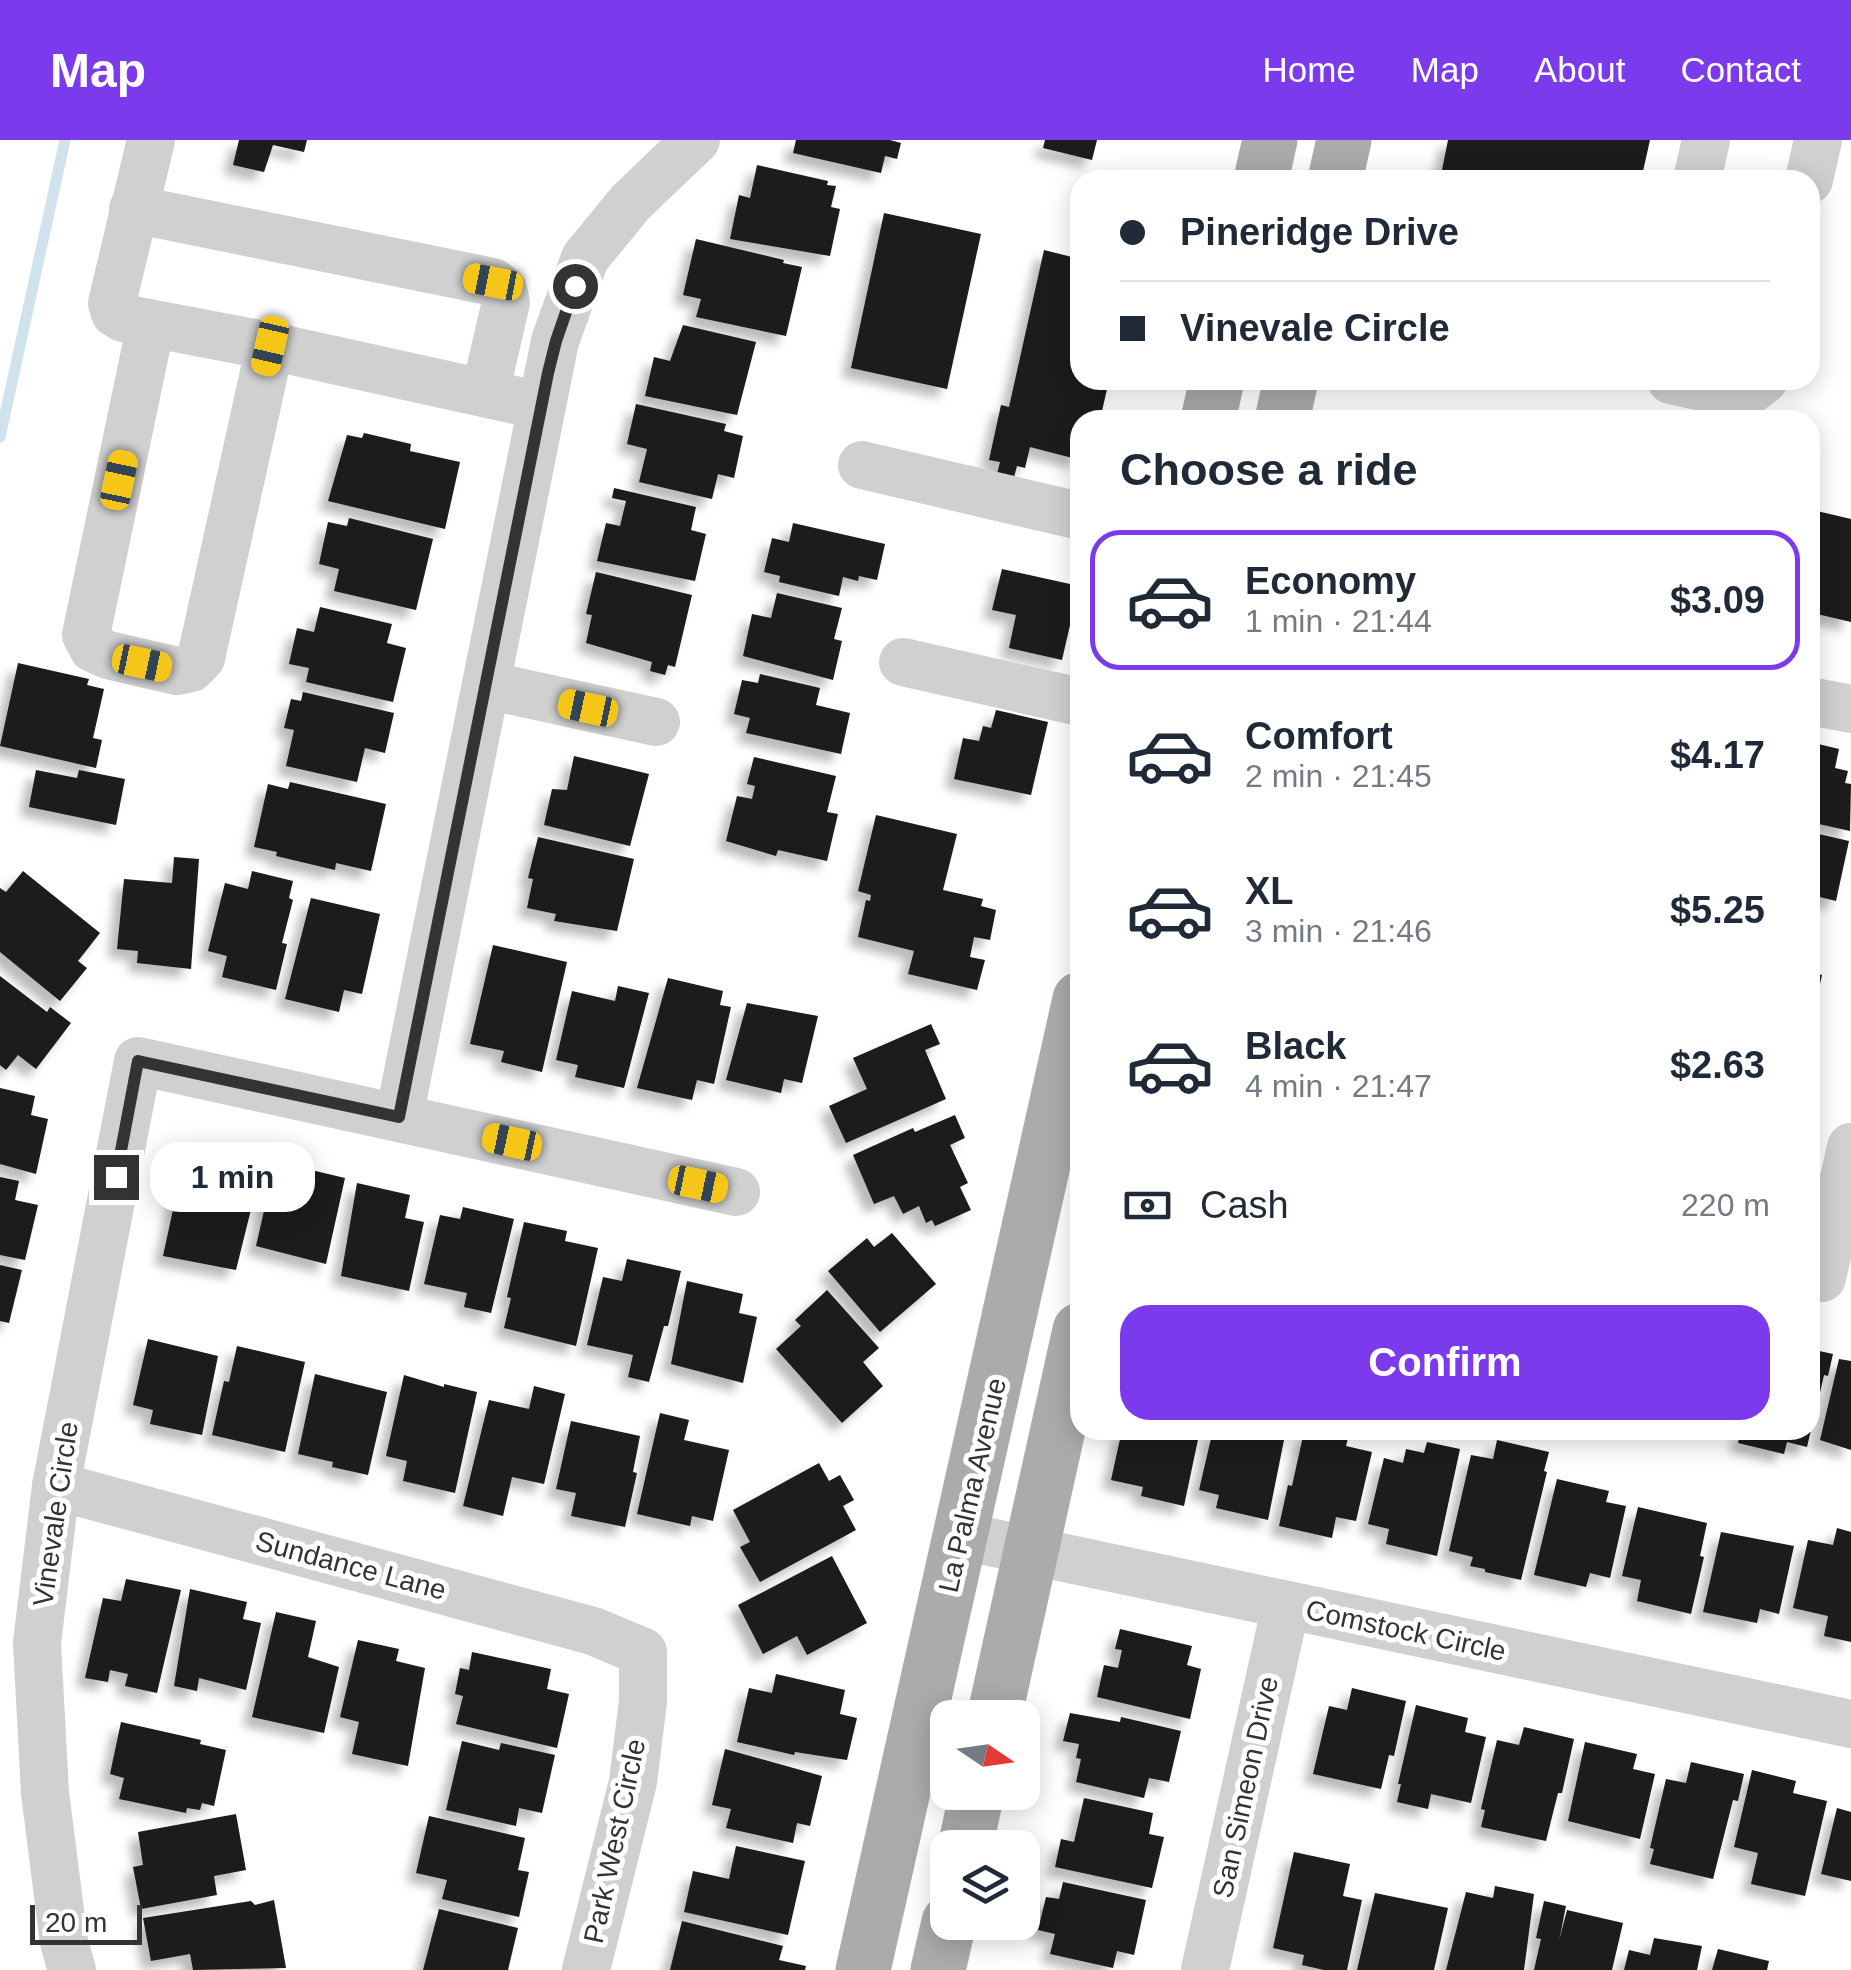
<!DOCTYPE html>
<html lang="en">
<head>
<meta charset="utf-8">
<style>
  body { margin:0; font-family:Arial,sans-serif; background:#f2f2f3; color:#1f2937; height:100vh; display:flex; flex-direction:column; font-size:38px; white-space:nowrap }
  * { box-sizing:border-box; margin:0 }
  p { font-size:32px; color:#747a83 }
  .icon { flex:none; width:55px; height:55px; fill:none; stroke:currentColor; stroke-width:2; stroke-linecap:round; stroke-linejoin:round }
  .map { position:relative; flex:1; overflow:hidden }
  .side { position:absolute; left:1070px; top:270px; width:750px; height:1030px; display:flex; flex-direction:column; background:#fff; border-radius:30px; box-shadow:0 5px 25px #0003 }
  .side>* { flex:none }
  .top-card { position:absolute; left:1070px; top:30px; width:750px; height:220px; border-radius:30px; box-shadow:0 5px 25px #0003; display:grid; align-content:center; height:220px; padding:0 50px; background:#fff }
  .needle { width:65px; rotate:103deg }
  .tools { position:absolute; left:930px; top:1560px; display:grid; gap:20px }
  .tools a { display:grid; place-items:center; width:110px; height:110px; border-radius:20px; background:#fff; box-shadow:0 5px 25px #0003; font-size:50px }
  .scale { position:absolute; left:30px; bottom:25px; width:112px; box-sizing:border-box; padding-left:10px; border:5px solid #333; border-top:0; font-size:28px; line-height:35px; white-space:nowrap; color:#333; -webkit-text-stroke:8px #fff; paint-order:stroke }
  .end { position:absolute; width:45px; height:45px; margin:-22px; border:12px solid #333; background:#fff; box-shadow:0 0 0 5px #fff }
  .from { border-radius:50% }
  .bubble { position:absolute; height:70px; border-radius:30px; background:#fff; box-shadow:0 5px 25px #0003; font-size:32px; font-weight:800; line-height:70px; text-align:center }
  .car { position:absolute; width:30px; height:60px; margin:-30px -15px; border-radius:12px; box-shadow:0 0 8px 2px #0007; background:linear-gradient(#f5c518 24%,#345 0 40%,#f5c518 0 76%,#345 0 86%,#f5c518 0) }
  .top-card b { display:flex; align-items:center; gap:35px; height:95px; font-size:38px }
  .top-card b+b { border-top:2px solid #e0e1e3 }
  .top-card i { width:25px; height:25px; background:#1f2937 }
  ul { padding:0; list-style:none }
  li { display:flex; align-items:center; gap:30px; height:140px; margin:0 20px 15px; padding:0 30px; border:5px solid transparent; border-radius:30px }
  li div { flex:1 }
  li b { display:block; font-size:38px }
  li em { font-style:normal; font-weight:800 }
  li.selected { border-color:#7c3aed }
  li>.icon { width:90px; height:90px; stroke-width:1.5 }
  h2 { padding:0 50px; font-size:45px; line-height:120px }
  .pay { display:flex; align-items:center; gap:25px; height:110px; padding:0 50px; font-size:38px }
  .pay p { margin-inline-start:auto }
  .cta { display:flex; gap:20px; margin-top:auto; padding:20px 50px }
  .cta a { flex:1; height:115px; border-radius:30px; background:#7c3aed; color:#fff; font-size:40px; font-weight:800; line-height:115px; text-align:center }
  header { display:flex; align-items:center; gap:60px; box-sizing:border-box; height:140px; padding:0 50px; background:#7c3aed; color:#fff }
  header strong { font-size:48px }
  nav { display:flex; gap:55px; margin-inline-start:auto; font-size:35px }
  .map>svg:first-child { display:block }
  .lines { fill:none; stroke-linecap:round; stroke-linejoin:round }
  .stream { stroke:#cfe2ee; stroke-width:11 }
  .building { fill:#1a1a1a; filter:url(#shadow) }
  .minor { stroke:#d0d0d0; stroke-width:48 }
  .major { stroke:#ababab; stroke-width:55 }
  .route { stroke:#333; stroke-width:12 }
  .labels { text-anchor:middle; stroke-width:10; stroke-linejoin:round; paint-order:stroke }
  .street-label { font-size:28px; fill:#333; stroke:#fff }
</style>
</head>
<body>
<header>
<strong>Map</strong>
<nav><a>Home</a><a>Map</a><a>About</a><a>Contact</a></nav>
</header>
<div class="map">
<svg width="1851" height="1830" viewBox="0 0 1851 1830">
  <defs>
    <filter id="shadow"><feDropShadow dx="-9" dy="9" stdDeviation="5" flood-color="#0004"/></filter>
  </defs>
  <rect width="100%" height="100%" fill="#fff"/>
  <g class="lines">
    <polyline class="stream" points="0,297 65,0"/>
  </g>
  <g class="building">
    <polygon points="239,0 307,0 304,12 273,5 264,32 233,25"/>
    <polygon points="796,0 890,0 901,3 897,19 885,16 881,33 793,13"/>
    <polygon points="1045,0 1097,0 1092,20 1043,8"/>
    <polygon points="1448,0 1650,0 1641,40 1440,40"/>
    <polygon points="757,25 828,41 827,45 836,46 831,67 840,69 830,116 730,99 739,55 750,58"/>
    <polygon points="884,73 981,94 947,249 851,228"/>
    <polygon points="696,99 784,120 783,123 802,127 786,196 696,177 701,159 683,155"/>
    <polygon points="1044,110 1080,119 1080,240 1109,240 1100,280 1080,280 1080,320 1030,307 1025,328 1017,326 1014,337 997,334 1000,322 989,320 1001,265 1009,267"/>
    <polygon points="683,185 756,202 737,275 645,256 654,217 670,221"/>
    <polygon points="636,264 726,284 724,291 743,296 734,338 718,334 712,359 639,342 647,309 627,304"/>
    <polygon points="364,293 411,304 410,311 460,322 445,389 328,361 347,295 362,298"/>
    <polygon points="614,348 696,367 691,390 706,394 695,441 597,421 606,383 620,386 626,361 612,358"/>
    <polygon points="1817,371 1851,379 1851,482 1817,474 1819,465 1810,464 1810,404"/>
    <polygon points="349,378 433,399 416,470 334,451 339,429 319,424 328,382 347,386"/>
    <polygon points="793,383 885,404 877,440 859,436 858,441 843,437 839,456 779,442 780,436 764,432 772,398 789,402"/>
    <polygon points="1002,429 1079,446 1062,520 1009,508 1016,475 992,470"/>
    <polygon points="596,432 692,455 675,527 668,525 665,535 650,531 652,522 586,503 592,475 586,474"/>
    <polygon points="777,453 842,468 834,499 842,501 833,540 743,516 752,474 771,478"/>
    <polygon points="320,467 392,484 387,503 406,508 393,562 306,542 309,528 289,524 297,488 314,492"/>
    <polygon points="18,523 89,539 87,545 104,549 93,598 102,600 96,628 0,606"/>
    <polygon points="760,534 820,548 816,565 850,573 841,614 746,593 750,578 734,574 742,540 758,543"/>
    <polygon points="303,552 394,573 385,613 365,608 357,642 286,626 294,590 284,588 291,559 301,561"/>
    <polygon points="996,570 1048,582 1031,655 954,639 963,598 979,601 983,586 991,588"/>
    <polygon points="1810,602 1839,609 1835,628 1848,631 1845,643 1851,644 1850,691 1810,682"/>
    <polygon points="574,616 649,634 630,706 544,685 552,649 567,650"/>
    <polygon points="754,617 836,636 827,672 838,674 827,721 778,710 776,716 726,701 737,656 752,659 755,646 747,644"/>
    <polygon points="36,630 77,638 79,630 125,639 116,685 29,667"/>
    <polygon points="290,642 386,664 371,731 336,723 335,730 276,716 277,712 254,707 268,644 288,649"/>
    <polygon points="876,675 957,694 943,750 983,759 981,766 996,770 990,800 974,797 970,817 985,820 977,850 908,834 914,811 858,797 866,760 870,761 871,755 858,751"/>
    <polygon points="1810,692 1849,701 1836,761 1820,757 1817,771 1810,769"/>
    <polygon points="538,697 634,719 617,791 554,781 556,774 527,768 533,739 528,738"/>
    <polygon points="174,717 199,719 191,829 137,823 138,811 117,809 124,739 172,743"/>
    <polygon points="23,731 100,793 78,821 87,828 60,861 0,812 0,748 6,752"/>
    <polygon points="252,731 293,741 289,758 293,760 282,803 287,804 276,850 222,837 227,816 208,811 225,743 248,749"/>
    <polygon points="311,758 380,774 362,854 344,850 339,872 285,859"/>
    <polygon points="493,805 567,822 542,932 501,922 504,911 470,904"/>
    <polygon points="1810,832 1822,835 1812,880 1810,879"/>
    <polygon points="0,836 47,872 50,867 71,883 36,929 18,915 6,930 0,925"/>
    <polygon points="668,838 723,851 720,865 731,867 714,944 697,940 692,960 637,948"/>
    <polygon points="618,846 649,853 624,948 575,937 578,925 556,920 572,851 615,861"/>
    <polygon points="747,863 818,876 802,943 784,939 781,953 726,940"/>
    <polygon points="931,884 940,904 925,910 946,959 846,1003 829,966 867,949 853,918"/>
    <polygon points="0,948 35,956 31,975 48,979 36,1034 0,1024"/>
    <polygon points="955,975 965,998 950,1005 968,1043 960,1047 971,1070 935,1086 932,1080 926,1083 919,1066 903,1074 894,1056 874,1064 853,1015 913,988 915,992"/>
    <polygon points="220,1016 262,1025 236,1130 163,1116 184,1019 218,1026"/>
    <polygon points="274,1027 306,1034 307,1029 345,1038 326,1124 256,1106"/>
    <polygon points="0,1037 19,1041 15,1060 38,1065 25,1120 0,1115"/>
    <polygon points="357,1043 410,1055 405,1078 424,1082 409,1151 341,1136"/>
    <polygon points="463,1067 514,1079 491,1173 464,1167 467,1153 424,1144 440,1075 460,1079"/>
    <polygon points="524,1082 567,1091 565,1101 598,1108 576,1206 504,1188 511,1158 507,1157"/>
    <polygon points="892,1093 936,1144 880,1192 828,1131 867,1098 874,1107"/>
    <polygon points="627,1119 681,1131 668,1186 664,1186 649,1242 628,1237 633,1215 587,1205 603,1137 622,1141"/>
    <polygon points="0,1125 22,1130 9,1183 0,1181"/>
    <polygon points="687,1141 743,1154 739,1173 757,1177 743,1243 671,1224"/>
    <polygon points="827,1150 879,1208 863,1222 883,1246 842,1283 776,1209 801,1186 795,1180"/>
    <polygon points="148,1199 218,1216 202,1295 150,1284 153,1270 133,1265"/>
    <polygon points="237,1206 305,1222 285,1312 212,1295 224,1241 229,1242"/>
    <polygon points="1810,1209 1833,1214 1828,1236 1824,1235 1812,1288"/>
    <polygon points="1839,1219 1851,1221 1851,1310 1820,1300"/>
    <polygon points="315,1234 387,1252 368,1335 332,1327 333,1322 298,1314"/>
    <polygon points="404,1235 444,1247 444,1244 477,1252 455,1353 403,1341 407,1321 386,1316"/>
    <polygon points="534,1246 565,1254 544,1344 512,1337 503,1376 463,1366 489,1260 529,1269"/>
    <polygon points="660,1273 689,1280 684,1300 729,1310 713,1381 692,1376 690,1386 637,1374"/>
    <polygon points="571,1281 640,1296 633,1332 637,1333 625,1387 571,1376 576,1353 556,1349"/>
    <polygon points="1122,1290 1200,1290 1184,1366 1141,1356 1143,1347 1111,1340"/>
    <polygon points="1213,1290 1286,1290 1268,1380 1216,1368 1219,1355 1199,1350"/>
    <polygon points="1307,1290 1350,1290 1346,1306 1372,1312 1356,1381 1336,1377 1332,1398 1279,1386 1288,1345 1292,1346 1303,1296 1306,1297"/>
    <polygon points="1741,1290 1811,1290 1807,1307 1787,1302 1784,1314 1738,1303"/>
    <polygon points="1497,1300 1549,1312 1544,1331 1547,1332 1521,1440 1485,1432 1485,1429 1470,1426 1473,1417 1449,1411 1471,1315 1493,1319"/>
    <polygon points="1427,1302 1460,1309 1437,1416 1386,1404 1389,1389 1368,1384 1384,1318 1403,1323 1406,1309 1424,1313"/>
    <polygon points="819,1323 829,1341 840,1335 854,1360 843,1366 856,1390 760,1442 740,1407 750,1402 733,1370"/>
    <polygon points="1557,1339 1609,1351 1606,1362 1626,1366 1610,1438 1590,1433 1586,1447 1534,1435"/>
    <polygon points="1638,1367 1707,1383 1700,1416 1704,1417 1691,1474 1637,1461 1641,1440 1622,1436"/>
    <polygon points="1837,1388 1851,1392 1851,1502 1824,1496 1828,1476 1793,1468 1808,1400 1833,1405"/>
    <polygon points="1721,1392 1794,1406 1779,1474 1760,1469 1757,1483 1703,1472"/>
    <polygon points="832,1416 867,1483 807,1515 797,1496 763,1514 738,1465"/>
    <polygon points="126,1439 181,1450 157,1553 125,1546 128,1534 110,1530 108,1542 85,1538 103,1458 121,1461"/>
    <polygon points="190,1449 247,1462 243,1479 261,1483 246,1550 199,1538 197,1551 174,1546"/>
    <polygon points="276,1472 316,1481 308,1517 339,1527 324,1593 252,1577"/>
    <polygon points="1120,1489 1192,1506 1187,1525 1201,1529 1190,1579 1097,1557 1104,1525 1118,1528 1122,1510 1115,1509"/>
    <polygon points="358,1500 399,1509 396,1521 425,1528 408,1626 352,1614 359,1582 340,1577"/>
    <polygon points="472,1512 551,1529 547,1549 569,1554 557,1608 456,1584 463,1556 455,1554 460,1528 469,1530"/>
    <polygon points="776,1534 845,1550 840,1574 857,1578 847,1620 795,1612 794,1615 737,1602 749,1548 772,1553"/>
    <polygon points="1352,1548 1406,1561 1394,1616 1389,1615 1381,1649 1313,1634 1329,1566 1347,1570"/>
    <polygon points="1416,1565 1468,1578 1465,1592 1486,1597 1471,1663 1431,1654 1428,1669 1397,1662 1401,1644 1398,1644"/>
    <polygon points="1070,1573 1120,1582 1121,1577 1181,1591 1169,1642 1149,1638 1144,1658 1076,1642 1081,1619 1076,1618 1079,1604 1063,1601"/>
    <polygon points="121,1582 201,1600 200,1604 226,1610 214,1666 202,1663 200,1670 187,1668 186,1673 119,1659 124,1638 110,1634"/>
    <polygon points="1524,1587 1574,1599 1562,1653 1558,1653 1546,1701 1481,1687 1485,1670 1481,1669 1497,1600 1519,1605"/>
    <polygon points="462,1601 499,1610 501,1603 555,1615 542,1673 519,1668 516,1686 446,1670"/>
    <polygon points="1585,1602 1637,1614 1633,1629 1655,1634 1640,1699 1568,1681"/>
    <polygon points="725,1609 822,1636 810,1686 797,1683 793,1703 726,1688 731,1669 712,1665"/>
    <polygon points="1691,1622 1744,1634 1738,1661 1733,1660 1713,1739 1650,1724 1654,1709 1650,1708 1666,1639 1686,1643"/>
    <polygon points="1752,1630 1796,1641 1793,1653 1827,1661 1805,1756 1751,1744 1758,1713 1734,1707"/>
    <polygon points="1084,1658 1153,1673 1149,1694 1164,1697 1152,1748 1055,1727 1061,1699 1074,1702"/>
    <polygon points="1837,1668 1851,1672 1851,1741 1821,1734"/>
    <polygon points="236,1674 246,1730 214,1736 217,1755 141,1769 133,1727 143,1725 138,1692"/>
    <polygon points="429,1676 525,1698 518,1730 529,1732 519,1777 442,1759 447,1740 416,1733"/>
    <polygon points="736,1706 805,1721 788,1795 684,1772 693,1731 729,1739"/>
    <polygon points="1294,1712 1350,1724 1343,1756 1362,1760 1347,1830 1324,1830 1302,1825 1304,1815 1273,1808"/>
    <polygon points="1063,1742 1146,1760 1134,1815 1117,1811 1113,1828 1050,1814 1055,1794 1038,1790 1046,1757 1059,1759"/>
    <polygon points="1495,1746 1534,1754 1524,1830 1446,1830 1466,1752 1493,1758"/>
    <polygon points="1375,1753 1448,1768 1434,1830 1357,1830"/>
    <polygon points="274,1760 286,1828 193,1830 190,1814 151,1821 143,1778 251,1761 255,1765"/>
    <polygon points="1544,1761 1566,1766 1559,1801 1567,1770 1623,1783 1612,1830 1534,1830 1541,1799 1536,1798"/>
    <polygon points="439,1769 518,1788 508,1830 423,1830"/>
    <polygon points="682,1781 783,1806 779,1820 806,1826 805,1830 670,1830"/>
    <polygon points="1654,1798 1702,1806 1697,1830 1624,1830 1629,1810 1650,1815"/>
    <polygon points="1718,1809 1769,1821 1767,1830 1712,1830"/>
  </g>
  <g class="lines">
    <g class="minor">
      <polyline points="151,0 112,163 115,173 123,178 270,206 542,266"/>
      <polyline points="1697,40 1706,0"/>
      <polyline points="1809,40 1818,0"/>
      <polyline points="133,69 493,142 503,150 506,162 485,253"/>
      <polyline points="151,184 86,495 93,508 108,515 177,531 191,528 201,518 270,206"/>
      <polyline points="1671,240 1743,256 1764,240"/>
      <polyline points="862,325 1080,376"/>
      <polyline points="903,522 1080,562"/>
      <polyline points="486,545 656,582"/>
      <polyline points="1810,561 1851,569"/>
      <polyline points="399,977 555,201 585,118 631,62 696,0"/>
      <polyline points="1822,1138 1851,1007"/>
      <polyline points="56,1346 593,1491 643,1512 643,1561 633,1642 586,1830"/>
      <polyline points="961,1396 1851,1584"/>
      <polyline points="72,1830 64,1802 45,1653 37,1503 56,1346 138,921 736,1052"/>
      <polyline points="1205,1830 1286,1465"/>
    </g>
    <g class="major">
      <polyline points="1261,40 1270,0"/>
      <polyline points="1335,40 1344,0"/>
      <polyline points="1208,280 1217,240"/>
      <polyline points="1282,280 1291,240"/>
      <polyline points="994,1578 1080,1190"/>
      <polyline points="965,1708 977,1652"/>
      <polyline points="863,1830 1080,859"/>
      <polyline points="938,1830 949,1782"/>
    </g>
  </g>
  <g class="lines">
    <polyline class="route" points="116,1037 138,921 399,977 548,233 556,201 575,146"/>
  </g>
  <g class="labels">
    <g class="street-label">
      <text transform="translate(972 1345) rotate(-77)" y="10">La Palma Avenue</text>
      <text transform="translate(55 1374) rotate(-82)" y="10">Vinevale Circle</text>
      <text transform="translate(351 1425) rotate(15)" y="10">Sundance Lane</text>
      <text transform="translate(1406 1490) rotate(12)" y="10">Comstock Circle</text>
      <text transform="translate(1245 1647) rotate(-78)" y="10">San Simeon Drive</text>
      <text transform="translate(614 1701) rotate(-78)" y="10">Park West Circle</text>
    </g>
  </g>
</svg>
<div class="tools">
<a><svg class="needle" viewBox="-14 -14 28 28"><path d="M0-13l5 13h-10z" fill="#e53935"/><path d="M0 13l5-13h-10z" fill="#747a83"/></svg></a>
<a><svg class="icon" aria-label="layers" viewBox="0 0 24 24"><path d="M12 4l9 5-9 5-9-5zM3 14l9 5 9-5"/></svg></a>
</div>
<div class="scale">20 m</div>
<i class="end from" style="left:575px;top:146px"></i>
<i class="end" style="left:116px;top:1037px"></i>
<div class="bubble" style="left:150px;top:1002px;width:165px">1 min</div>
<i class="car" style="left:493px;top:142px;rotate:281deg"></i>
<i class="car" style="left:270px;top:206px;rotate:193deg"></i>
<i class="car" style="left:119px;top:340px;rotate:12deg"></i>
<i class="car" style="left:142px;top:523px;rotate:102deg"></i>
<i class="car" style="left:588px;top:568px;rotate:282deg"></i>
<i class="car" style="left:512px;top:1002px;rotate:282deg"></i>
<i class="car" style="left:698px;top:1044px;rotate:102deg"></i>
<div class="top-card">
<b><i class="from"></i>Pineridge Drive</b>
<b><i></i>Vinevale Circle</b>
</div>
<section class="side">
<h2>Choose a ride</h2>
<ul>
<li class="selected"><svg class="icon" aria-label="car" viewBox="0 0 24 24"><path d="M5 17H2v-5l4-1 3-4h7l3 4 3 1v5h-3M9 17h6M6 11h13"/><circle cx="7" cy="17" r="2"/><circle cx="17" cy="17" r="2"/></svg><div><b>Economy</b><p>1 min · 21:44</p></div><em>$3.09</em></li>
<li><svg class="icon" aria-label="car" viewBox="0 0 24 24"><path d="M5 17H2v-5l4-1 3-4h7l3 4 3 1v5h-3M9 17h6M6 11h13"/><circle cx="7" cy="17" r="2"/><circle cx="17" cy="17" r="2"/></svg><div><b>Comfort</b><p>2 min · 21:45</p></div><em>$4.17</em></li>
<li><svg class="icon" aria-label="car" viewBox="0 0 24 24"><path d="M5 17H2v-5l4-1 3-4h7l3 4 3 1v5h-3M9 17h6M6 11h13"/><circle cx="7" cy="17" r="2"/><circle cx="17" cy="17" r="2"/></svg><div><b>XL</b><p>3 min · 21:46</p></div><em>$5.25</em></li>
<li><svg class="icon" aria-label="car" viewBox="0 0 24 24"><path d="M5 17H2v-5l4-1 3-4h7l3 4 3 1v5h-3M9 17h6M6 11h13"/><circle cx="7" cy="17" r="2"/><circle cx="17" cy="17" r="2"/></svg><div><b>Black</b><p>4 min · 21:47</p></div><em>$2.63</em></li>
</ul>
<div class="pay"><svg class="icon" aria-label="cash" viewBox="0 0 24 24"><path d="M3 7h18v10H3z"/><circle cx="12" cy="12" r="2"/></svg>Cash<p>220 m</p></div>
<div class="cta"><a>Confirm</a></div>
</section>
</div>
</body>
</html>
